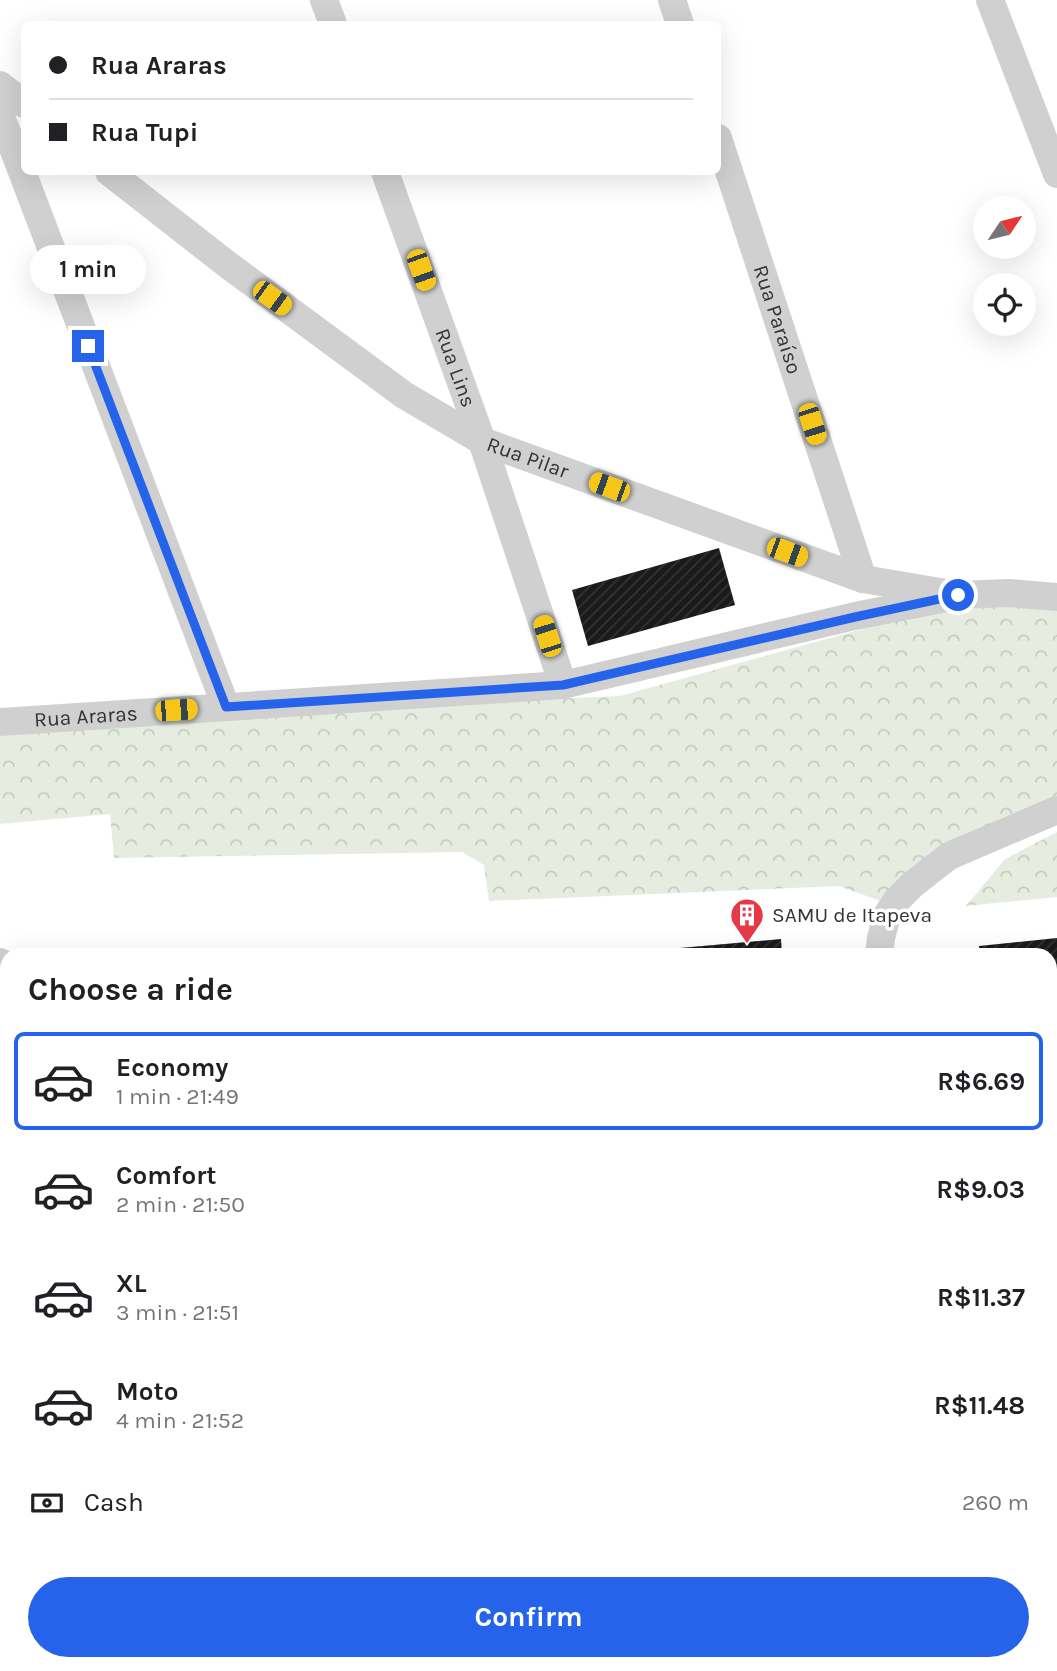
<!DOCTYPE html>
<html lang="en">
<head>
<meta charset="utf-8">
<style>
  body { margin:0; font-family:Karla,sans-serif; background:#f2f2f2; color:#202124; height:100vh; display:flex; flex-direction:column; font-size:26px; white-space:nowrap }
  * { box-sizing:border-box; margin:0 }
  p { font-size:23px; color:#757577 }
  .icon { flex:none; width:38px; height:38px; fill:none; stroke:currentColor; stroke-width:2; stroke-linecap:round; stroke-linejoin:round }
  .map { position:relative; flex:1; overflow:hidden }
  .details { position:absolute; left:0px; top:948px; width:1057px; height:723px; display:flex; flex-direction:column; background:#fff; border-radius:21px 21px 0 0; box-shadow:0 7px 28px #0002 }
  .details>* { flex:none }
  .banner { position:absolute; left:21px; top:21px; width:700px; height:154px; border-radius:10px; box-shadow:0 7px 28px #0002; display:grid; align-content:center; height:154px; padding:0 28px; background:#fff }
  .needle { width:46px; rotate:55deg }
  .buttons { position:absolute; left:973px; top:196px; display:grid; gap:14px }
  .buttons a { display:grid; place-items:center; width:63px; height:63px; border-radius:50%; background:#fff; box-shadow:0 7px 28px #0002; font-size:35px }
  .end { position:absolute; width:32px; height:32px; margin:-16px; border:9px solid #2563eb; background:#fff; box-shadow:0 0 0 4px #fff }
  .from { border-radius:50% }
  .bubble { position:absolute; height:49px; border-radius:24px; background:#fff; box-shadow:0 7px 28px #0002; font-size:23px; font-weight:700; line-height:49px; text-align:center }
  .car { position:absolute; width:21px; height:42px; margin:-21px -10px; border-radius:9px; box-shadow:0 0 5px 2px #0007; background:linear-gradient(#f5c518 24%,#345 0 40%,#f5c518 0 76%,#345 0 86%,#f5c518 0) }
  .banner b { display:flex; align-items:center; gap:24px; height:66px; font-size:26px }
  .banner b+b { border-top:2px solid #e0e0e0 }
  .banner i { width:18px; height:18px; background:#202124 }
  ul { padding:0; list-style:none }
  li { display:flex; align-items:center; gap:21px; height:98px; margin:0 14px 10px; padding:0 14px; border:4px solid transparent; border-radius:10px }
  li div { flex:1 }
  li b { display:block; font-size:26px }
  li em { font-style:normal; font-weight:700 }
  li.on { border-color:#2563eb }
  li>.icon { width:63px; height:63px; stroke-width:1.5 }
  h2 { padding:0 28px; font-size:32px; line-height:84px }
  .pay { display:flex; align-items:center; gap:18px; height:77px; padding:0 28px; font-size:26px }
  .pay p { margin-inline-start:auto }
  .action { display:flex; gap:14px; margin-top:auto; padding:14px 28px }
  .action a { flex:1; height:80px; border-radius:42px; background:#2563eb; color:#fff; font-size:28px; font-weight:700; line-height:80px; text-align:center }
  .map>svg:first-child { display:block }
  .park { fill:url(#park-crowns) }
  .building { fill:url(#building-hatch) }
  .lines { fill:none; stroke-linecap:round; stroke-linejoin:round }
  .street { stroke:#d0d0d0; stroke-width:28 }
  .secondary { stroke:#bdbdbd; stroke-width:38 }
  .route { stroke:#2563eb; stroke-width:9 }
  .labels { text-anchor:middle; stroke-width:7; stroke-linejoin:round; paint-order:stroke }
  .street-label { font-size:21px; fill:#333; stroke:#fff }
  .poi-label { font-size:21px; fill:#333; stroke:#fff; text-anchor:start }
</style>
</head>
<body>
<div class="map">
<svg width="1057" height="1671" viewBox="0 0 1057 1671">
  <defs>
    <pattern id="park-crowns" width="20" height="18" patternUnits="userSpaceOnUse" patternTransform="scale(1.75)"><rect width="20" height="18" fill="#e6ecdf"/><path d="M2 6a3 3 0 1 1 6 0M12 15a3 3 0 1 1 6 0" fill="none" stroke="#c6cbc0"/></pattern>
    <pattern id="building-hatch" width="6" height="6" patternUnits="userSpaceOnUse" patternTransform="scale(1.75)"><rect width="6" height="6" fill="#1a1a1a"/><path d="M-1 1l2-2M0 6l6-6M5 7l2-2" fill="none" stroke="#333"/></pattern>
  </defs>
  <rect width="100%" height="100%" fill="#fff"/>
  <g class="park">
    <polygon points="957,603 1057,610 1057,803 886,903 839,886 489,901 484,865 462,852 114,858 110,814 0,824 0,735 359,707 620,696"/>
    <polygon points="1057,832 1057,897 966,906 1005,859"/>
    <polygon points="0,1018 7,1018 7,1136 0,1137"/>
    <polygon points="1050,1552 1057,1565 1057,1617 1050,1620"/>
    <polygon points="782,1664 916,1664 873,1671 809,1671"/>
  </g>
  <g class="building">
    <polygon points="719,548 735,605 588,646 572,590"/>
    <polygon points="1057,938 1057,1002 1050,1003 1050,956 980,956 979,946"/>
    <polygon points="781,939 782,956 647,956 646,951"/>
    <polygon points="0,1327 7,1329 7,1449 0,1447"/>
  </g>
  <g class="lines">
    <g class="street">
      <polyline points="324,0 333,24"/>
      <polyline points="672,0 680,24"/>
      <polyline points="990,0 1057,174"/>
      <polyline points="0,85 24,104"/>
      <polyline points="0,114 226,707"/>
      <path id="s1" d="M718 138 863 579"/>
      <path id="s2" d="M109 172 228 265 404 395 482 441 863 579 958 595 1009 593 1057 597"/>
      <path id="s3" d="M385 172 482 441 563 685"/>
      <path id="s4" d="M0 722 563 685 855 616 942 599"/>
      <polyline points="879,956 881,938 887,915 897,900 912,885 949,856 1057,810"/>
      <polyline points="0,962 7,965"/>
      <polyline points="1050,1479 1057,1491"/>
      <polyline points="118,1671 119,1664"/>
      <polyline points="563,1671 565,1664"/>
    </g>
    <g class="secondary">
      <polyline points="0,1001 7,1000"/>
      <polyline points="1050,1025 1057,1024"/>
      <polyline points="1050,1078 1057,1077"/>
      <polyline points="0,1162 7,1161"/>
      <polyline points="0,1488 7,1490"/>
      <polyline points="0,1537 7,1539"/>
      <polyline points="1050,1651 1057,1647"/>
      <polyline points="478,1664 503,1671"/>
      <polyline points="656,1664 682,1671"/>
      <polyline points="980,1671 1012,1664"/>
    </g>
  </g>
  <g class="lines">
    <polyline class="route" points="88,346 226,707 563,685 855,617 958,595"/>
  </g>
  <defs>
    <g id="building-pin" transform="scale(1.75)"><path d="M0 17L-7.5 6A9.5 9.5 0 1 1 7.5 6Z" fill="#e63946" stroke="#fff"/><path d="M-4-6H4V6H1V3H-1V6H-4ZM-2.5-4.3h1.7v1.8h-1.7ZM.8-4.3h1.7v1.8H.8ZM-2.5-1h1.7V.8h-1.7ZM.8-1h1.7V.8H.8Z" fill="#fff"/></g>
  </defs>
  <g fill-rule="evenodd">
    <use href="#building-pin" x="747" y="915"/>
  </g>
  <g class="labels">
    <g class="street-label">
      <text dy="7" stroke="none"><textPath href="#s1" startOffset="191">Rua Paraíso</textPath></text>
      <text dy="7" stroke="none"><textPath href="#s3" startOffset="208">Rua Lins</textPath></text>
      <text dy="7" stroke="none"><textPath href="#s2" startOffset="509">Rua Pilar</textPath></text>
      <text dy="7" stroke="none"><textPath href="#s4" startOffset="86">Rua Araras</textPath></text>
    </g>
    <g class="poi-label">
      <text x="772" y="922">SAMU de Itapeva</text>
    </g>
  </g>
</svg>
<div class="buttons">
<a><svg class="needle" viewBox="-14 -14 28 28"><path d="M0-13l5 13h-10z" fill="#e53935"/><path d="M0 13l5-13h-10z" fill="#757577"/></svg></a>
<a><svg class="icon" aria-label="locate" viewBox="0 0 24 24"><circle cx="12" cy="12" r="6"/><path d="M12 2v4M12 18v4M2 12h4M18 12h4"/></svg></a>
</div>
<i class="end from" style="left:958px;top:595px"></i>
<i class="end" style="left:88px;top:346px"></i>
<div class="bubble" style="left:30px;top:245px;width:116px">1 min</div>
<i class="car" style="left:421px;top:270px;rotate:160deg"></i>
<i class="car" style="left:272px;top:298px;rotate:126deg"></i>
<i class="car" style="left:812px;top:424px;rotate:162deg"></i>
<i class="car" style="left:609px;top:487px;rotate:290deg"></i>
<i class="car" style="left:787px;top:552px;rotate:110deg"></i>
<i class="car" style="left:547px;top:636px;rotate:342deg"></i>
<i class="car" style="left:176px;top:710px;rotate:86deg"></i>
<div class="banner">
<b><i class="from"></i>Rua Araras</b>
<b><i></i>Rua Tupi</b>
</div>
<section class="details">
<h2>Choose a ride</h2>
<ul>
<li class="on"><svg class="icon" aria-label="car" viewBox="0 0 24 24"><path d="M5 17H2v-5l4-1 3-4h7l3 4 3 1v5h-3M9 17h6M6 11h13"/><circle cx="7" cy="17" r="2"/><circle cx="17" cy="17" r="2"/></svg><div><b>Economy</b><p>1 min · 21:49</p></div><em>R$6.69</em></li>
<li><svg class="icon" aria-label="car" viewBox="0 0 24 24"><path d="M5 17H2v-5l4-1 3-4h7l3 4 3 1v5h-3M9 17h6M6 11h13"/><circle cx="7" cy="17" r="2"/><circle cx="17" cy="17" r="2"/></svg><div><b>Comfort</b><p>2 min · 21:50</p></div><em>R$9.03</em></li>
<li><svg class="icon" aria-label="car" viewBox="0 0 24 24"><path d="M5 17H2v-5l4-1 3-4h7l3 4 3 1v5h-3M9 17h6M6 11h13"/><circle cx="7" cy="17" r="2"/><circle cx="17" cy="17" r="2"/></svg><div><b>XL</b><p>3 min · 21:51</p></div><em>R$11.37</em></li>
<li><svg class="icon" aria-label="car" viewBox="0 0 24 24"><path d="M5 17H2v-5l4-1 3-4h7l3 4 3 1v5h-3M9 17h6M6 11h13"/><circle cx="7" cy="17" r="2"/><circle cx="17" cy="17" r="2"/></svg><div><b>Moto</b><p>4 min · 21:52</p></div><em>R$11.48</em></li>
</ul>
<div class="pay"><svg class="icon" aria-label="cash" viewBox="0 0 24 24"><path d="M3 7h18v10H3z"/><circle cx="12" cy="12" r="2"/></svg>Cash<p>260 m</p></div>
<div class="action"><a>Confirm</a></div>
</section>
</div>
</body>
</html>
